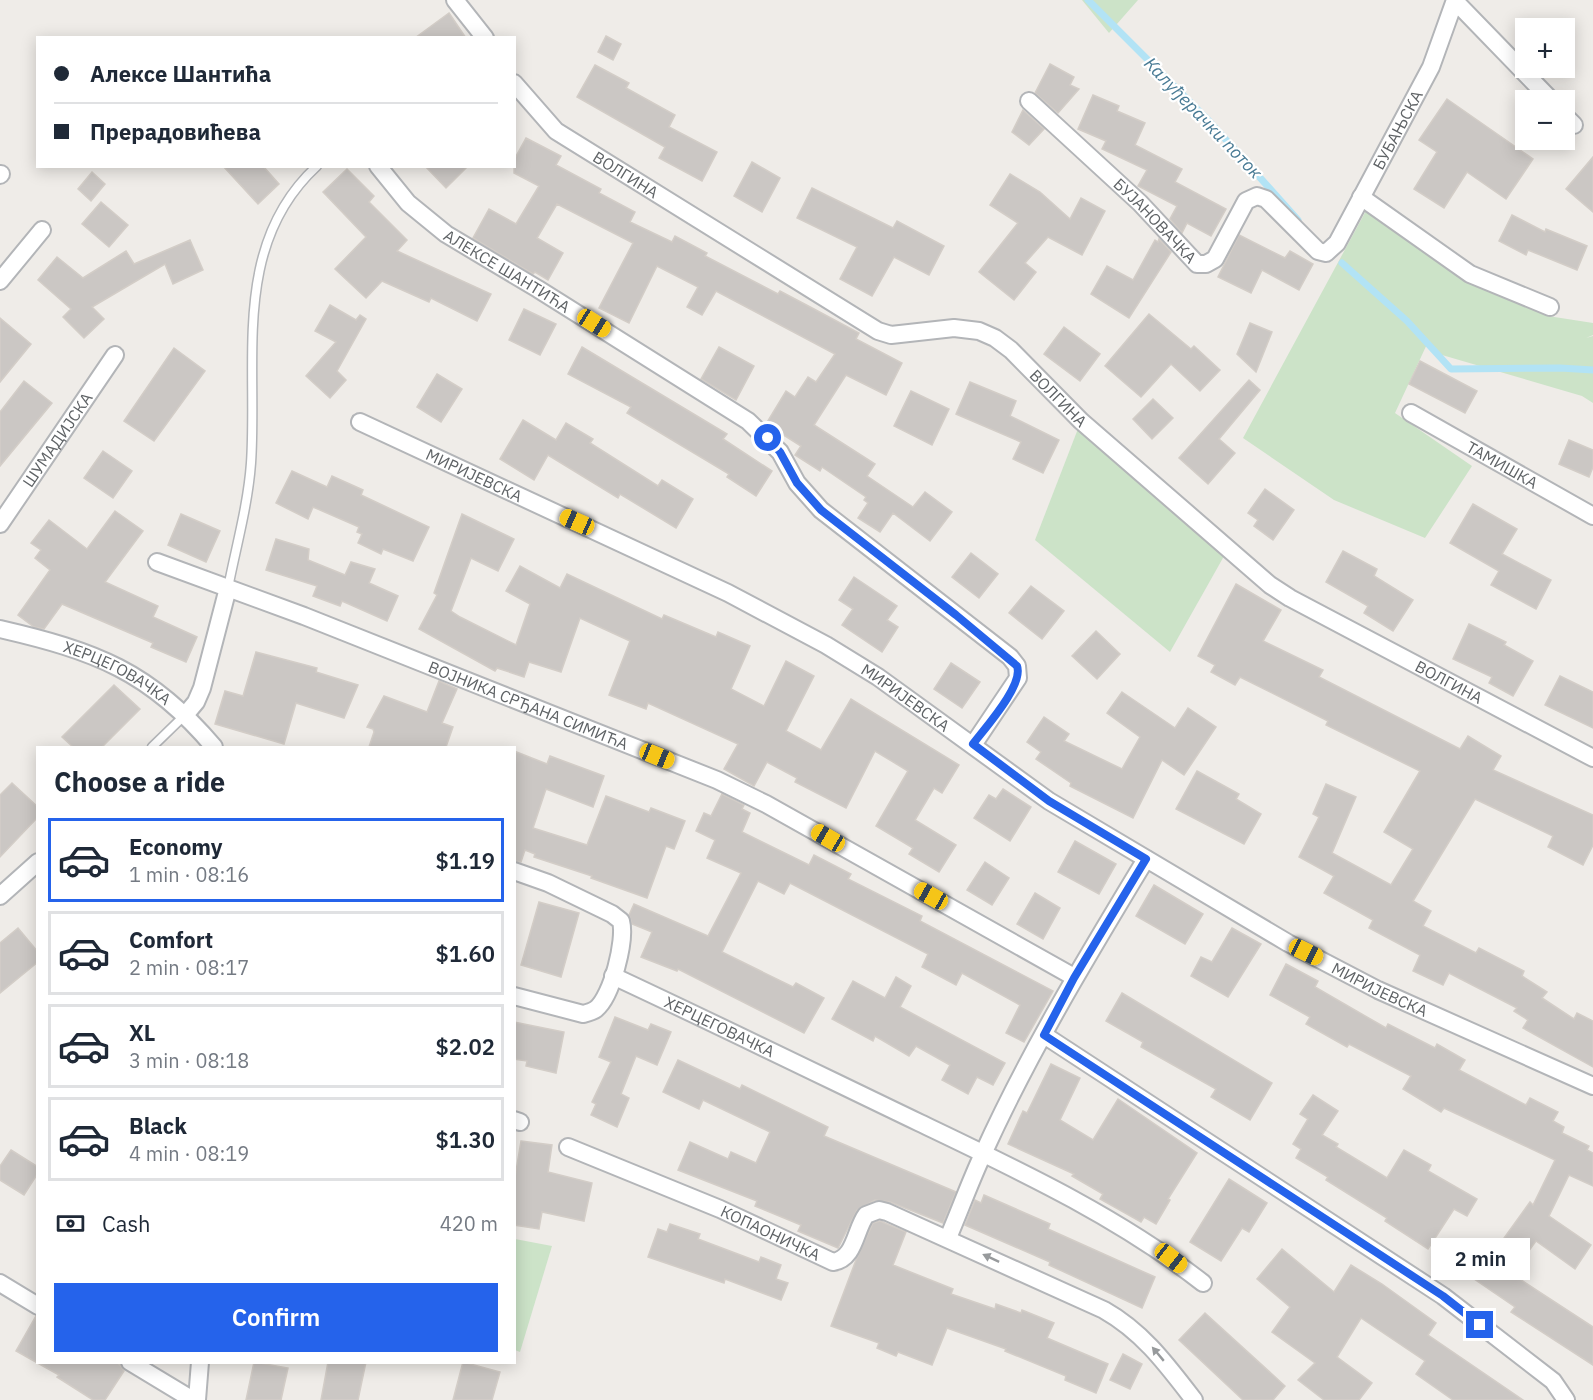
<!DOCTYPE html>
<html lang="en">
<head>
<meta charset="utf-8">
<style>
  body { margin:0; font-family:"IBM Plex Sans",sans-serif; background:#f2f2f3; color:#1f2937; height:100vh; display:flex; flex-direction:column; font-size:22px; white-space:nowrap }
  * { box-sizing:border-box; margin:0 }
  p { font-size:20px; color:#747a83 }
  .icon { flex:none; width:33px; height:33px; fill:none; stroke:currentColor; stroke-width:2; stroke-linecap:round; stroke-linejoin:round }
  .map { position:relative; flex:1; overflow:hidden }
  .details { position:absolute; left:36px; top:746px; width:480px; height:618px; display:flex; flex-direction:column; background:#fff; border-radius:0px; box-shadow:0 3px 15px #0003 }
  .details>* { flex:none }
  .guide { position:absolute; left:36px; top:36px; width:480px; height:132px; border-radius:0px; box-shadow:0 3px 15px #0003; display:grid; align-content:center; height:132px; padding:0 18px; background:#fff }
  .controls { position:absolute; left:1515px; top:18px; display:grid; gap:12px }
  .controls a { display:grid; place-items:center; width:60px; height:60px; border-radius:0px; background:#fff; box-shadow:0 3px 15px #0003; font-size:30px }
  .end { position:absolute; width:27px; height:27px; margin:-14px; border:8px solid #2563eb; background:#fff; box-shadow:0 0 0 3px #fff }
  .from { border-radius:50% }
  .bubble { position:absolute; height:42px; border-radius:0px; background:#fff; box-shadow:0 3px 15px #0003; font-size:20px; font-weight:600; line-height:42px; text-align:center }
  .car { position:absolute; width:18px; height:36px; margin:-18px -9px; border-radius:8px; box-shadow:0 0 4px 2px #0007; background:linear-gradient(#f5c518 24%,#345 0 40%,#f5c518 0 76%,#345 0 86%,#f5c518 0) }
  .guide b { display:flex; align-items:center; gap:21px; height:57px; font-size:22px }
  .guide b+b { border-top:2px solid #e0e1e3 }
  .guide i { width:15px; height:15px; background:#1f2937 }
  ul { padding:0; list-style:none }
  li { display:flex; align-items:center; gap:18px; height:84px; margin:0 12px 9px; padding:0 6px; border:3px solid #e0e1e3; border-radius:0px }
  li div { flex:1 }
  li b { display:block; font-size:22px }
  li em { font-style:normal; font-weight:600 }
  li.selected { border-color:#2563eb }
  li>.icon { width:54px; height:54px; stroke-width:1.5 }
  h2 { padding:0 18px; font-size:27px; line-height:72px }
  .pay { display:flex; align-items:center; gap:15px; height:66px; padding:0 18px; font-size:22px }
  .pay p { margin-inline-start:auto }
  .primary-button { display:flex; gap:12px; margin-top:auto; padding:12px 18px }
  .primary-button a { flex:1; height:69px; border-radius:0px; background:#2563eb; color:#fff; font-size:24px; font-weight:600; line-height:69px; text-align:center }
  .map>svg:first-child { display:block }
  .green { fill:#cce3c8 }
  .lines { fill:none; stroke-linecap:round; stroke-linejoin:round }
  .stream { stroke:#b2e3f5; stroke-width:7 }
  .building { fill:#cbc7c4; stroke:#d3cdc7; stroke-width:1.5 }
  .lane-casing { stroke:#b3b5b8; stroke-width:11 }
  .street-casing { stroke:#b3b5b8; stroke-width:20 }
  .lane { stroke:#fff; stroke-width:8 }
  .street { stroke:#fff; stroke-width:16 }
  .oneway { fill:#979a9c }
  .route { stroke:#2563eb; stroke-width:8 }
  .labels { text-anchor:middle; stroke-width:4.5; stroke-linejoin:round; paint-order:stroke }
  .street-label { font-size:16px; fill:#5f6366; stroke:#fff }
  .water-label { font-size:18px; font-style:italic; fill:#497b95; stroke:#fff }
</style>
</head>
<body>
<div class="map">
<svg width="1593" height="1400" viewBox="0 0 1593 1400">
  <rect width="100%" height="100%" fill="#efece8"/>
  <g class="green">
    <polygon points="1082,0 1138,0 1109,33"/>
    <polygon points="1368,207 1467,280 1548,316 1593,323 1593,335 1586,338 1593,336 1593,403 1582,396 1442,355 1428,342 1395,413 1472,466 1425,538 1334,500 1243,438"/>
    <polygon points="1081,421 1228,549 1170,652 1035,540"/>
    <polygon points="515,1239 552,1246 520,1352 515,1350"/>
  </g>
  <g class="lines">
    <g class="stream">
      <polyline points="1088,0 1209,121 1298,220"/>
      <polyline points="1342,263 1407,321 1451,369 1560,368 1593,370"/>
    </g>
  </g>
  <g class="building">
    <polygon points="449,13 466,38 415,38"/>
    <polygon points="606,36 621,44 613,60 598,52"/>
    <polygon points="1050,64 1074,77 1070,85 1079,89 1058,113 1035,93"/>
    <polygon points="595,65 629,83 626,88 675,115 669,127 717,152 702,181 659,158 665,147 577,97"/>
    <polygon points="1093,95 1119,106 1117,111 1145,123 1135,145 1182,169 1175,182 1226,209 1211,236 1187,223 1182,233 1170,219 1177,206 1138,186 1147,170 1102,149 1106,141 1078,129"/>
    <polygon points="1447,99 1533,159 1506,199 1467,172 1444,208 1414,189 1437,152 1419,140"/>
    <polygon points="1023,110 1044,129 1029,145 1012,132"/>
    <polygon points="526,138 561,156 556,165 601,189 599,193 635,212 630,222 672,242 675,236 707,253 705,256 778,294 780,291 814,309 859,333 856,339 902,363 886,395 846,375 814,425 875,464 867,476 913,507 925,492 952,512 930,541 893,513 880,532 858,518 868,503 864,500 866,497 822,467 820,471 795,455 801,446 766,424 786,391 795,397 808,377 816,382 835,354 716,291 702,315 687,307 698,287 657,266 629,323 599,308 633,243 557,204 537,238 563,253 548,280 535,272 533,274 473,238 489,209 516,224 539,186 514,173 514,160"/>
    <polygon points="1593,157 1593,212 1566,189"/>
    <polygon points="752,162 780,178 762,212 734,196"/>
    <polygon points="223,166 263,166 279,184 258,204"/>
    <polygon points="425,166 468,166 446,188"/>
    <polygon points="347,169 374,196 369,202 407,240 397,251 491,294 477,321 431,298 429,302 382,281 366,298 335,269 366,237 323,192"/>
    <polygon points="92,172 105,184 91,201 78,189"/>
    <polygon points="1010,174 1040,192 1070,219 1081,198 1105,211 1082,255 1048,237 1025,263 1036,272 1014,300 979,272 1018,223 990,205"/>
    <polygon points="812,188 893,228 897,221 944,246 929,275 894,257 872,296 840,279 857,247 797,218"/>
    <polygon points="101,202 128,225 109,247 82,224"/>
    <polygon points="1512,215 1545,232 1546,229 1587,246 1577,270 1528,250 1526,255 1499,241"/>
    <polygon points="1239,235 1285,258 1290,251 1313,264 1299,290 1262,270 1251,293 1218,277"/>
    <polygon points="1159,239 1171,252 1129,318 1091,294 1107,266 1133,280 1155,240 1158,242"/>
    <polygon points="190,240 203,270 173,284 165,264 92,307 104,319 84,338 63,317 71,309 38,280 57,257 83,278 126,251 134,264"/>
    <polygon points="330,305 356,320 360,315 366,319 337,371 346,380 330,398 306,376 336,342 315,331"/>
    <polygon points="524,309 556,324 540,355 509,340"/>
    <polygon points="1149,314 1191,349 1194,346 1220,370 1200,391 1171,364 1141,397 1105,366"/>
    <polygon points="0,318 31,344 0,382"/>
    <polygon points="1250,323 1272,332 1256,372 1237,354"/>
    <polygon points="1064,327 1100,354 1080,381 1044,354"/>
    <polygon points="582,347 727,434 723,439 772,471 756,496 727,477 729,474 627,413 631,407 568,374"/>
    <polygon points="719,347 754,366 736,400 701,379"/>
    <polygon points="174,348 205,371 154,441 124,421"/>
    <polygon points="1420,361 1477,391 1465,413 1409,384"/>
    <polygon points="437,374 462,389 441,422 417,407"/>
    <polygon points="1249,380 1260,390 1219,439 1235,453 1208,484 1179,458"/>
    <polygon points="24,381 52,403 0,466 0,412"/>
    <polygon points="970,382 1016,401 1010,416 1059,440 1043,473 1013,459 1021,442 956,414"/>
    <polygon points="911,391 949,409 932,445 894,426"/>
    <polygon points="1153,399 1173,418 1152,439 1133,419"/>
    <polygon points="523,420 556,440 566,423 593,439 590,443 658,486 662,480 693,499 676,528 620,494 618,498 548,455 534,480 500,459"/>
    <polygon points="1569,440 1593,450 1593,467 1589,477 1559,464"/>
    <polygon points="103,451 132,471 113,498 84,478"/>
    <polygon points="292,471 327,487 332,476 363,490 361,495 429,527 413,561 383,549 381,554 358,543 362,534 357,532 359,527 313,507 308,519 276,503"/>
    <polygon points="1265,489 1294,510 1273,540 1254,526 1258,520 1248,513"/>
    <polygon points="1473,504 1517,529 1502,554 1551,580 1536,609 1491,585 1499,571 1450,543"/>
    <polygon points="115,511 143,531 105,582 158,606 153,617 197,637 186,662 151,647 153,643 62,604 44,629 34,627 18,615 50,570 35,558 41,550 31,543 49,520 87,549"/>
    <polygon points="181,514 220,531 206,562 168,545"/>
    <polygon points="462,514 514,539 498,571 471,558 451,611 460,617 516,645 530,604 506,591 520,566 560,588 567,574 662,619 664,615 716,637 718,632 750,646 731,689 764,706 786,661 814,676 786,731 821,750 851,699 959,765 942,793 934,788 915,820 956,845 939,872 909,854 913,848 876,826 908,771 875,751 846,808 795,782 797,778 767,762 754,786 724,769 738,744 648,703 646,709 609,695 630,641 580,618 561,672 529,662 524,677 497,668 495,671 419,629 437,595 434,593"/>
    <polygon points="276,539 309,549 308,560 345,575 351,562 375,569 369,583 398,596 387,621 342,601 340,606 313,596 317,586 266,570"/>
    <polygon points="1343,551 1377,569 1374,576 1413,600 1393,631 1364,613 1368,606 1326,582"/>
    <polygon points="971,553 998,574 979,598 952,577"/>
    <polygon points="854,577 897,606 887,620 898,627 882,652 842,625 853,609 839,600"/>
    <polygon points="1236,584 1281,610 1263,641 1323,670 1319,677 1460,749 1468,736 1501,756 1493,770 1593,815 1593,845 1583,865 1548,847 1553,836 1475,799 1413,901 1431,911 1423,926 1476,953 1479,948 1524,971 1522,976 1547,992 1542,998 1574,1019 1577,1013 1593,1021 1593,1067 1523,1028 1528,1020 1514,1011 1517,1008 1449,973 1443,985 1413,971 1420,955 1369,928 1373,920 1324,893 1334,876 1299,857 1319,817 1313,814 1326,784 1356,797 1332,853 1391,885 1413,849 1384,832 1420,771 1326,725 1328,721 1240,677 1235,685 1211,672 1215,665 1198,656"/>
    <polygon points="1031,586 1064,611 1042,639 1009,613"/>
    <polygon points="1469,624 1506,642 1504,645 1533,661 1513,696 1489,683 1492,677 1453,659"/>
    <polygon points="1096,631 1120,654 1097,679 1072,656"/>
    <polygon points="256,652 317,668 316,672 358,685 344,718 296,703 284,744 215,724 225,691 243,696"/>
    <polygon points="951,663 980,682 962,708 934,689"/>
    <polygon points="1560,676 1593,692 1593,728 1545,705"/>
    <polygon points="439,681 457,689 442,723 453,727 446,747 369,747 374,732 373,729 367,727 384,696 427,712"/>
    <polygon points="114,685 140,709 102,747 73,747 62,737"/>
    <polygon points="1122,692 1175,728 1188,708 1216,727 1184,775 1162,760 1133,818 1070,786 1071,783 1036,759 1041,752 1027,742 1044,717 1069,734 1064,741 1122,769 1140,737 1107,713"/>
    <polygon points="514,751 547,764 550,756 604,776 593,807 546,789 533,828 587,845 606,796 649,812 651,808 685,821 674,849 666,846 647,898 591,878 592,876 534,857 535,854 525,850 521,862 514,861"/>
    <polygon points="1197,771 1239,794 1236,799 1261,814 1244,844 1176,809"/>
    <polygon points="12,783 38,807 38,817 0,857 0,795"/>
    <polygon points="1003,789 1031,807 1010,841 974,818 989,795 996,799"/>
    <polygon points="722,794 744,805 742,809 750,813 742,832 809,865 814,855 851,874 848,879 922,916 920,921 1053,991 1024,1042 1006,1033 1020,1005 962,973 956,985 922,967 928,954 790,883 784,894 758,881 722,952 793,987 796,983 824,998 804,1033 678,969 677,971 641,957 652,932 632,924 629,915 634,904 708,936 741,873 707,858 715,840 696,831 704,813 711,816"/>
    <polygon points="1075,841 1116,864 1099,894 1058,872"/>
    <polygon points="985,862 1009,878 992,905 967,890"/>
    <polygon points="1154,885 1203,914 1185,944 1136,916"/>
    <polygon points="1035,893 1060,908 1043,939 1017,924"/>
    <polygon points="539,902 579,913 561,977 521,965"/>
    <polygon points="18,928 38,952 38,962 0,993 0,943"/>
    <polygon points="1232,928 1261,944 1228,997 1191,976 1201,957 1212,962"/>
    <polygon points="1286,964 1318,981 1315,987 1386,1028 1388,1024 1435,1048 1437,1044 1465,1060 1459,1070 1526,1105 1530,1098 1558,1112 1553,1121 1564,1127 1562,1133 1589,1146 1587,1150 1593,1153 1593,1186 1569,1175 1549,1216 1591,1245 1575,1269 1536,1241 1512,1274 1593,1327 1593,1365 1511,1312 1515,1307 1464,1272 1484,1244 1494,1252 1530,1202 1533,1205 1555,1160 1444,1108 1441,1112 1403,1089 1411,1076 1349,1044 1347,1047 1306,1024 1310,1017 1270,995"/>
    <polygon points="896,977 911,986 900,1007 1005,1063 993,1085 977,1077 968,1094 942,1080 950,1065 916,1046 909,1056 875,1036 873,1041 832,1019 853,981 885,998"/>
    <polygon points="1122,993 1272,1083 1250,1120 1211,1097 1216,1089 1141,1047 1143,1042 1106,1021"/>
    <polygon points="615,1017 648,1030 651,1024 671,1032 657,1065 636,1056 621,1094 629,1098 617,1127 591,1115 596,1104 592,1102 611,1062 599,1057"/>
    <polygon points="514,1022 564,1032 556,1073 526,1066 527,1061 514,1059"/>
    <polygon points="678,1060 740,1089 742,1085 828,1127 824,1136 956,1192 943,1223 890,1202 875,1200 857,1210 838,1248 798,1231 801,1225 755,1206 757,1201 678,1170 690,1142 728,1159 731,1152 756,1163 770,1132 703,1100 699,1109 663,1092"/>
    <polygon points="1051,1064 1080,1078 1060,1120 1093,1140 1118,1099 1197,1153 1168,1199 1170,1200 1156,1224 1144,1217 1141,1222 1100,1199 1103,1194 1072,1176 1074,1174 1008,1144 1023,1111 1027,1113"/>
    <polygon points="1313,1095 1338,1111 1322,1135 1338,1144 1336,1147 1387,1178 1404,1150 1431,1165 1428,1171 1477,1199 1467,1216 1454,1209 1428,1249 1385,1221 1387,1218 1326,1180 1328,1177 1296,1158 1301,1149 1293,1144 1308,1119 1300,1114"/>
    <polygon points="521,1141 552,1145 548,1172 592,1183 584,1221 542,1212 539,1229 514,1225 514,1183"/>
    <polygon points="11,1150 38,1167 38,1173 24,1195 0,1180 0,1166"/>
    <polygon points="1229,1179 1267,1203 1249,1232 1242,1228 1221,1261 1190,1242"/>
    <polygon points="984,1195 1050,1224 1048,1229 1155,1277 1142,1308 1049,1265 1050,1262 965,1225 975,1200 981,1203"/>
    <polygon points="880,1221 906,1232 893,1265 953,1289 951,1294 995,1309 996,1304 1021,1313 1022,1310 1054,1323 1047,1338 1108,1364 1096,1393 1065,1380 1066,1376 1005,1351 1006,1349 947,1328 932,1365 898,1352 896,1356 877,1348 879,1343 831,1326 856,1260 873,1223"/>
    <polygon points="670,1224 700,1234 698,1239 759,1262 761,1257 781,1265 776,1279 788,1283 781,1300 725,1279 724,1283 648,1257 658,1229 667,1232"/>
    <polygon points="1282,1249 1334,1292 1351,1265 1382,1284 1436,1323 1428,1335 1523,1400 1453,1400 1416,1374 1425,1361 1361,1318 1337,1357 1372,1383 1359,1400 1324,1400 1298,1380 1315,1363 1272,1332 1290,1307 1257,1279"/>
    <polygon points="1205,1313 1285,1386 1273,1400 1243,1400 1179,1340"/>
    <polygon points="36,1316 38,1362 116,1362 120,1365 124,1371 105,1400 93,1400 57,1377 59,1375 16,1351"/>
    <polygon points="1123,1354 1142,1364 1130,1389 1110,1380"/>
    <polygon points="254,1362 288,1368 281,1400 246,1400"/>
    <polygon points="328,1362 366,1362 358,1400 321,1400"/>
    <polygon points="463,1362 500,1372 492,1400 453,1400"/>
  </g>
  <g class="lines">
    <g class="lane-casing">
      <g id="lane">
        <path d="M228 588C236 547 248 505 251 463 258 360 231 245 317 166"/>
        <polyline points="152,747 186,714"/>
      </g>
    </g>
    <g class="street-casing">
      <g id="street">
        <polyline points="455,0 485,38"/>
        <polyline points="1455,1 1551,100"/>
        <path id="s1" d="M514 83 556 131 878 331 891 335 954 328 979 331 995 338 1011 350 1081 421 1270 585 1290 598 1593 758"/>
        <path id="s2" d="M1029 101 1140 203 1197 264H1206L1215 259 1246 201 1257 196 1266 199 1318 251 1326 253 1337 243 1431 67 1455 0"/>
        <polyline points="1564,115 1574,125"/>
        <path id="s3" d="M378 166 408 203 446 234 538 289 748 421 780 452 797 483 821 510 1010 657 1017 666 1018 678 973 745"/>
        <polyline points="0,175 1,174"/>
        <polyline points="1361,197 1470,274 1550,307"/>
        <polyline points="0,281 42,230"/>
        <path id="s4" d="M1411 413 1593 516"/>
        <path id="s5" d="M360 422 728 593 826 645 878 677 1049 801 1288 943 1378 990 1593 1086"/>
        <path id="s6" d="M0 524 115 355"/>
        <path id="s7" d="M157 562 304 616 717 780 766 804 1074 977"/>
        <path id="s8" d="M0 629C95 651 150 671 214 747"/>
        <polyline points="186,714 196,702 202,688 228,588"/>
        <path d="M514 871 548 883 612 914 621 921C626 940 612 996 596 1009 592 1012 587 1013 583 1014L514 996"/>
        <polyline points="0,896 38,862"/>
        <path id="s9" d="M613 976C716 1024 818 1074 920 1123 1018 1170 1117 1216 1203 1283"/>
        <polyline points="1044,1035 1443,1296 1553,1381 1566,1400"/>
        <polyline points="514,1120 520,1122"/>
        <path id="s10" d="M568 1147 720 1209 833 1262C855 1259 855 1230 866 1215L879 1210 887 1212 1104 1310C1143 1332 1167 1365 1194 1400"/>
        <path d="M948 1238C960 1210 970 1182 983 1154 1029 1052 1088 955 1146 859"/>
        <polyline points="0,1283 38,1306"/>
        <polyline points="130,1362 193,1400"/>
        <polyline points="197,1400 200,1362"/>
      </g>
    </g>
    <use href="#lane" class="lane"/>
    <use href="#street" class="street"/>
  </g>
  <defs><path id="oneway-solid" d="M-6-.8H1V-3.2L6.5 0L1 3.2V.8H-6Z" transform="scale(1.5)"/></defs>
  <g class="oneway">
    <use href="#oneway-solid" transform="translate(991 1258) rotate(-155)"/>
    <use href="#oneway-solid" transform="translate(1158 1354) rotate(-130)"/>
  </g>
  <g class="lines">
    <path class="route" d="M768 438 780 452 797 483 821 510 956 615 1017 666C1024 685 985 728 973 744L1049 801 1146 859 1074 978 1044 1035 1443 1296 1480 1325"/>
  </g>
  <g class="labels">
    <g class="street-label">
      <text dy="6" stroke="none"><textPath href="#s2" startOffset="566">БУБАЊСКА</textPath></text>
      <text dy="6" stroke="none"><textPath href="#s1" startOffset="146">ВОЛГИНА</textPath></text>
      <text dy="6" stroke="none"><textPath href="#s2" startOffset="174">БУЈАНОВАЧКА</textPath></text>
      <text dy="6" stroke="none"><textPath href="#s3" startOffset="168">АЛЕКСЕ ШАНТИЋА</textPath></text>
      <text dy="6" stroke="none"><textPath href="#s1" startOffset="650">ВОЛГИНА</textPath></text>
      <text dy="6" stroke="none"><textPath href="#s6" startOffset="102">ШУМАДИЈСКА</textPath></text>
      <text dy="6" stroke="none"><textPath href="#s4" startOffset="105">ТАМИШКА</textPath></text>
      <text dy="6" stroke="none"><textPath href="#s5" startOffset="126">МИРИЈЕВСКА</textPath></text>
      <text dy="6" stroke="none"><textPath href="#s8" startOffset="126">ХЕРЦЕГОВАЧКА</textPath></text>
      <text dy="6" stroke="none"><textPath href="#s1" startOffset="1136">ВОЛГИНА</textPath></text>
      <text dy="6" stroke="none"><textPath href="#s5" startOffset="612">МИРИЈЕВСКА</textPath></text>
      <text dy="6" stroke="none"><textPath href="#s7" startOffset="398">ВОЈНИКА СРЂАНА СИМИЋА</textPath></text>
      <text dy="6" stroke="none"><textPath href="#s5" startOffset="1170">МИРИЈЕВСКА</textPath></text>
      <text dy="6" stroke="none"><textPath href="#s9" startOffset="118">ХЕРЦЕГОВАЧКА</textPath></text>
      <text dy="6" stroke="none"><textPath href="#s10" startOffset="220">КОПАОНИЧКА</textPath></text>
    </g>
    <g class="water-label">
      <text transform="translate(1203 118) rotate(46)" y="6">Калуђерачки поток</text>
    </g>
  </g>
</svg>
<div class="controls">
<a>+</a>
<a>−</a>
</div>
<i class="end from" style="left:768px;top:438px"></i>
<i class="end" style="left:1480px;top:1325px"></i>
<div class="bubble" style="left:1431px;top:1238px;width:99px">2 min</div>
<i class="car" style="left:594px;top:323px;rotate:122deg"></i>
<i class="car" style="left:577px;top:522px;rotate:294deg"></i>
<i class="car" style="left:657px;top:756px;rotate:112deg"></i>
<i class="car" style="left:828px;top:838px;rotate:300deg"></i>
<i class="car" style="left:931px;top:896px;rotate:299deg"></i>
<i class="car" style="left:1306px;top:952px;rotate:116deg"></i>
<i class="car" style="left:1171px;top:1258px;rotate:128deg"></i>
<div class="guide">
<b><i class="from"></i>Алексе Шантића</b>
<b><i></i>Прерадовићева</b>
</div>
<section class="details">
<h2>Choose a ride</h2>
<ul>
<li class="selected"><svg class="icon" aria-label="car" viewBox="0 0 24 24"><path d="M5 17H2v-5l4-1 3-4h7l3 4 3 1v5h-3M9 17h6M6 11h13"/><circle cx="7" cy="17" r="2"/><circle cx="17" cy="17" r="2"/></svg><div><b>Economy</b><p>1 min · 08:16</p></div><em>$1.19</em></li>
<li><svg class="icon" aria-label="car" viewBox="0 0 24 24"><path d="M5 17H2v-5l4-1 3-4h7l3 4 3 1v5h-3M9 17h6M6 11h13"/><circle cx="7" cy="17" r="2"/><circle cx="17" cy="17" r="2"/></svg><div><b>Comfort</b><p>2 min · 08:17</p></div><em>$1.60</em></li>
<li><svg class="icon" aria-label="car" viewBox="0 0 24 24"><path d="M5 17H2v-5l4-1 3-4h7l3 4 3 1v5h-3M9 17h6M6 11h13"/><circle cx="7" cy="17" r="2"/><circle cx="17" cy="17" r="2"/></svg><div><b>XL</b><p>3 min · 08:18</p></div><em>$2.02</em></li>
<li><svg class="icon" aria-label="car" viewBox="0 0 24 24"><path d="M5 17H2v-5l4-1 3-4h7l3 4 3 1v5h-3M9 17h6M6 11h13"/><circle cx="7" cy="17" r="2"/><circle cx="17" cy="17" r="2"/></svg><div><b>Black</b><p>4 min · 08:19</p></div><em>$1.30</em></li>
</ul>
<div class="pay"><svg class="icon" aria-label="cash" viewBox="0 0 24 24"><path d="M3 7h18v10H3z"/><circle cx="12" cy="12" r="2"/></svg>Cash<p>420 m</p></div>
<div class="primary-button"><a>Confirm</a></div>
</section>
</div>
</body>
</html>
